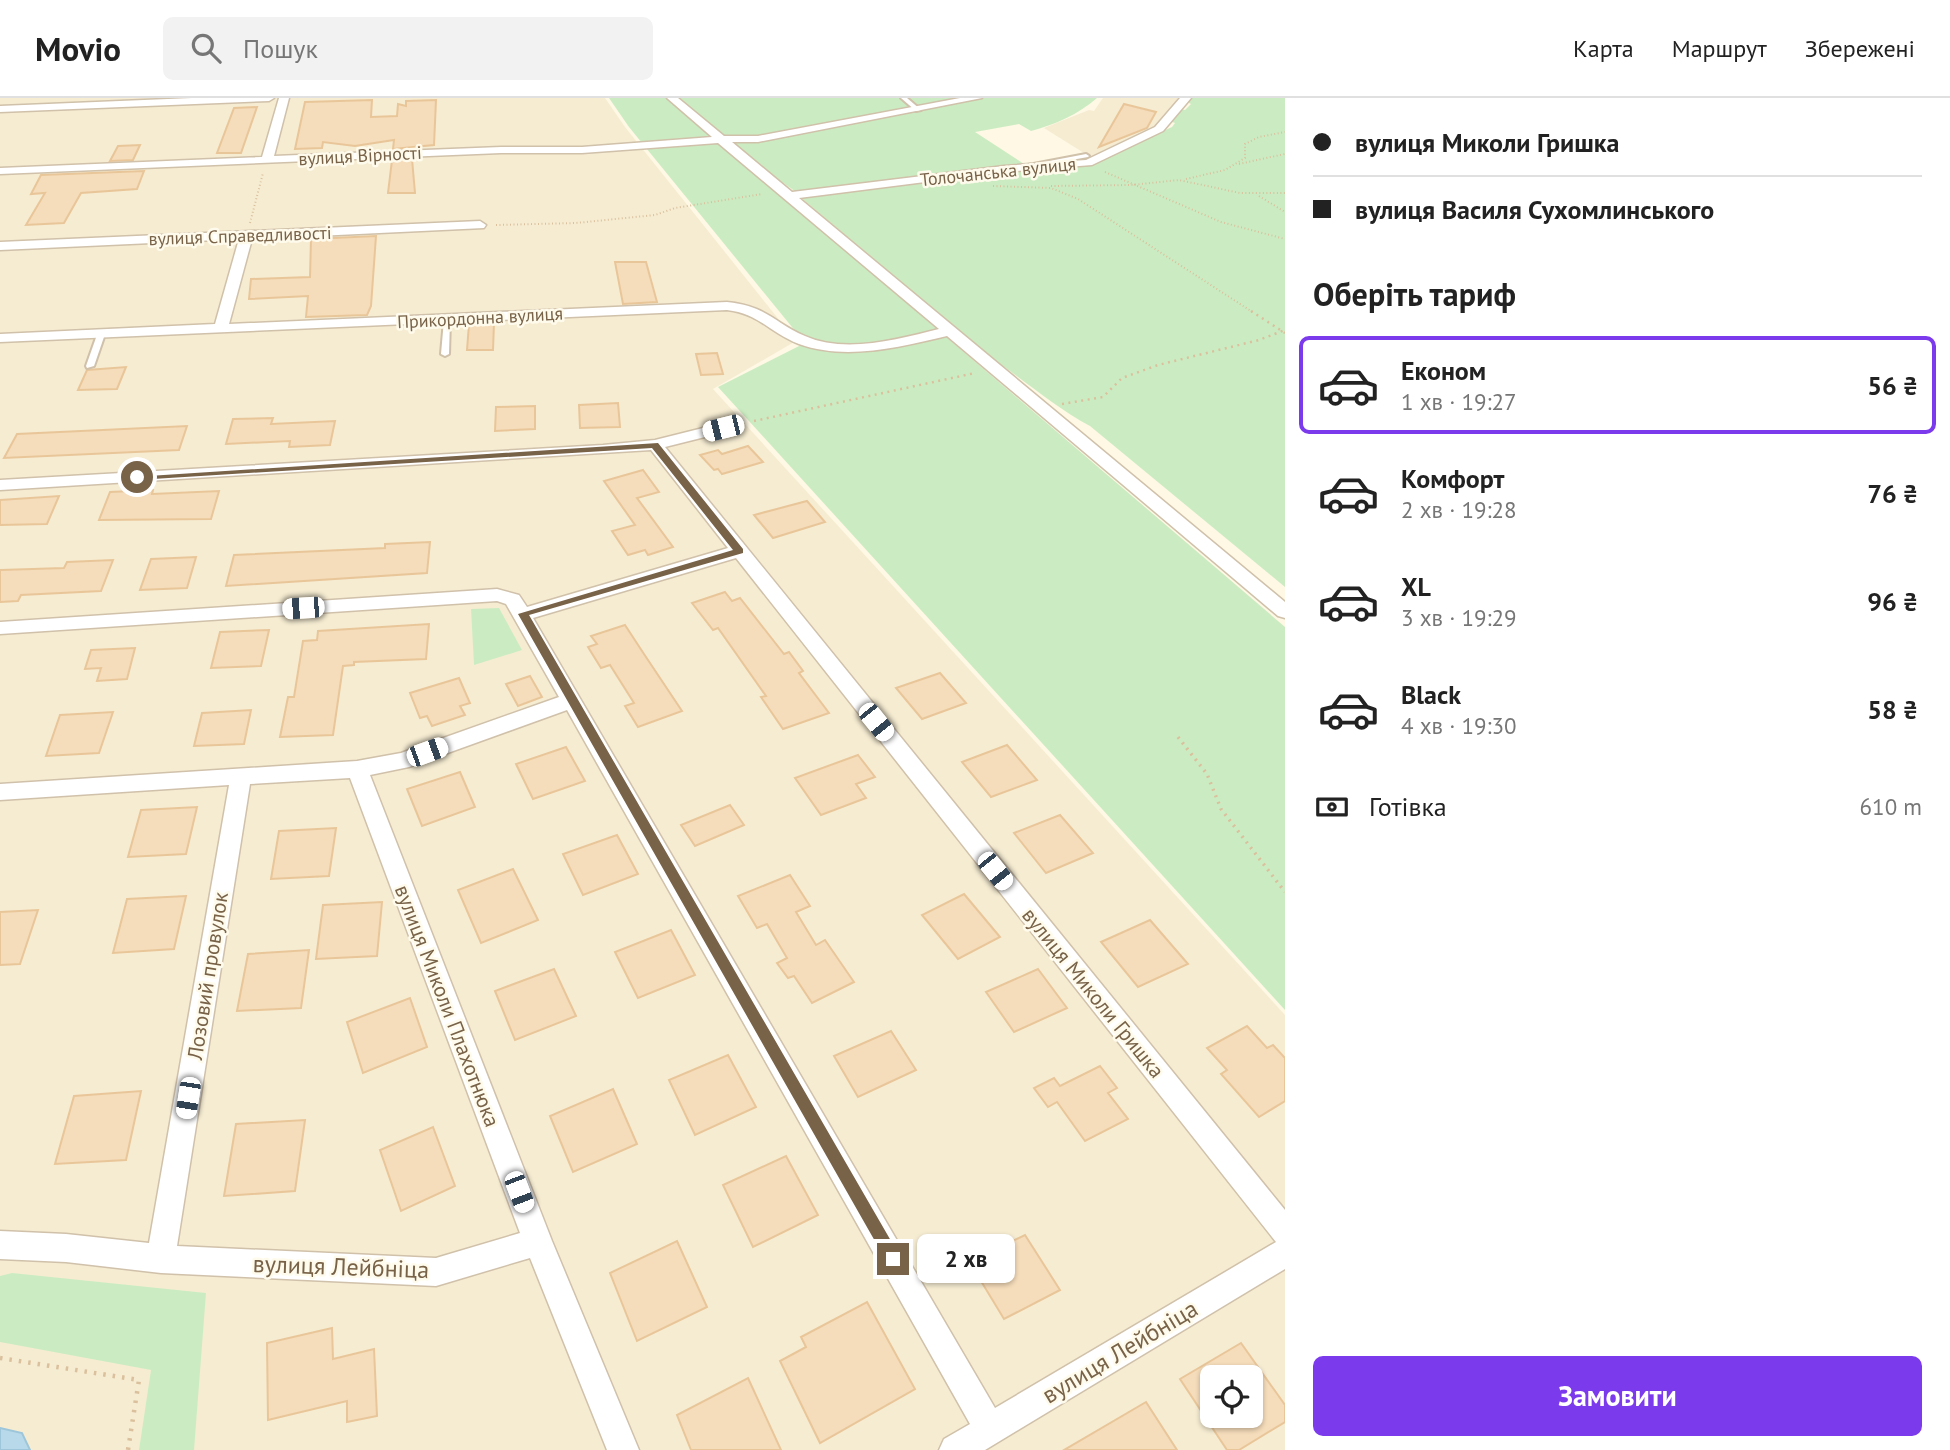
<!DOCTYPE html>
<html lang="uk">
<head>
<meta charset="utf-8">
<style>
  body { margin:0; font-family:"PT Sans",sans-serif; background:#f2f2f2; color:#222; height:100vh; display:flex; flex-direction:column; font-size:26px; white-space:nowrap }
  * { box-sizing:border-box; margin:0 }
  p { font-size:23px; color:#767676 }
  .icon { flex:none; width:38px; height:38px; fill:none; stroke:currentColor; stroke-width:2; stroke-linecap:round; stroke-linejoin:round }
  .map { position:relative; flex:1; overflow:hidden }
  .drawer { display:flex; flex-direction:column; background:#fff; width:665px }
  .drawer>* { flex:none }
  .hud { display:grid; align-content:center; height:154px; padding:0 28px; background:#fff }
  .fabs { position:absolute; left:1200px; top:1267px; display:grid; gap:14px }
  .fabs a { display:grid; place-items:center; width:63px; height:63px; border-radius:10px; background:#fff; box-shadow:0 2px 5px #0004; font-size:35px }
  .end { position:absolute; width:32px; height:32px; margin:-16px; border:9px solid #786248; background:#fff; box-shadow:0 0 0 4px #fff }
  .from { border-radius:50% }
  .bubble { position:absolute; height:49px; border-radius:10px; background:#fff; box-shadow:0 2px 5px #0004; font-size:23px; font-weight:700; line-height:49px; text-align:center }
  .car { position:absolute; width:21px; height:42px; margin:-21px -10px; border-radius:9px; box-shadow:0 0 5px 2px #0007; background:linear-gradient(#fff 24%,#345 0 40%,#fff 0 76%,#345 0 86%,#fff 0) }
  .hud b { display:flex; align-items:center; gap:24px; height:66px; font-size:26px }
  .hud b+b { border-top:2px solid #e0e0e0 }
  .hud i { width:18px; height:18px; background:#222 }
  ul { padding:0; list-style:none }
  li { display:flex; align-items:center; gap:21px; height:98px; margin:0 14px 10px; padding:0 14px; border:4px solid transparent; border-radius:10px }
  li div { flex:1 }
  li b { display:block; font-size:26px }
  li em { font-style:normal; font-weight:700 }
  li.on { border-color:#7c3aed }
  li>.icon { width:63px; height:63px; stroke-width:1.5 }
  h2 { padding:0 28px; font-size:32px; line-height:84px }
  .pay { display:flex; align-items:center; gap:18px; height:77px; padding:0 28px; font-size:26px }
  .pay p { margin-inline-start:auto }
  .cta { display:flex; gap:14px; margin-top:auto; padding:14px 28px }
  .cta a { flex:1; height:80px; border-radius:10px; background:#7c3aed; color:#fff; font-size:28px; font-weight:700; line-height:80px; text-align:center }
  header { display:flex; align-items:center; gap:42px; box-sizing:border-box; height:98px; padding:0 35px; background:#fff; border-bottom:2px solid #e0e0e0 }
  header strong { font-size:33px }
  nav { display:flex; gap:38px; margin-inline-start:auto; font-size:24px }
  .search { width:490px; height:63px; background:#f2f2f2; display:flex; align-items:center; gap:18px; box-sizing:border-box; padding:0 24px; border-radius:10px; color:#767676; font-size:26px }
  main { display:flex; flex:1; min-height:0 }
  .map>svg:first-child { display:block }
  .residential { fill:#f6ecd2; fill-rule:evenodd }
  .green { fill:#cbecc2 }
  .water { fill:#b7d9e9; stroke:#9dc6db; stroke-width:2 }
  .building { fill:#f5dcba; stroke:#e9c699; stroke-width:2; fill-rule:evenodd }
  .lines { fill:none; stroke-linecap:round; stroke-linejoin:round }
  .service-casing { stroke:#d0c1aa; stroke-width:4 }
  .minor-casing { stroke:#d0c1aa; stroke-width:3 }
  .path-far3 { stroke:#dac09d; stroke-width:2; stroke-dasharray:1 2.5; stroke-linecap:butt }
  .path-far2 { stroke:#dac09d; stroke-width:2.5; stroke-dasharray:2 4.5; stroke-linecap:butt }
  .path-far1 { stroke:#dac09d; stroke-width:3.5; stroke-dasharray:2 5; stroke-linecap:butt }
  .path { stroke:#dac09d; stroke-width:4.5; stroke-dasharray:2.5 7; stroke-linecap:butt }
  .service { fill:#fff; fill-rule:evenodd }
  .minor { fill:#fff; fill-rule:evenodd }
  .route { fill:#786248 }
  .labels { text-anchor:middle; stroke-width:5; stroke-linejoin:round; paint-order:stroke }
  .far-street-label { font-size:18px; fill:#786248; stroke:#fffbec }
  .street-label { font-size:21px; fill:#786248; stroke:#fffbec }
  .near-street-label { font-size:24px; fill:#786248; stroke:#fffbec }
</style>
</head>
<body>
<header>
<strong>Movio</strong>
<div class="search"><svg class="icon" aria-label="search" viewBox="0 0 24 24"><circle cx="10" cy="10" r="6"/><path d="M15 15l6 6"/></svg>Пошук</div>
<nav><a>Карта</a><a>Маршрут</a><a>Збережені</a></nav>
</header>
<main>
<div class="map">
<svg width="1285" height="1352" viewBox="0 0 1285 1352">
  <rect width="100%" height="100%" fill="#fef8e4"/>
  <g class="residential">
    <path d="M0 0H605L625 29 796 243 713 291 1285 917V1352H0ZM1213 1279H1251V1318H1213Z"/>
    <polygon points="1103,0 1178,0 1157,29 1092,60 1044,30 1089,12 1094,13"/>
  </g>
  <g class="green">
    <polygon points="609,0 667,0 1285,529 1285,912 718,289 805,245 629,29"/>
    <path d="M678 0H1097C1079 16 1054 27 1031 33L1019 26 975 34 1024 66 796 94 747 59Z"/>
    <path d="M1190 0H1285V489L1090 328C1055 309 1027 284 994 262L799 98 1006 73 1086 68 1172 29 1175 25 1172 24 1181 11 1185 12 1191 6 1187 4Z"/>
    <polygon points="499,510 522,552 474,567 471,511"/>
    <polygon points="12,1175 206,1195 194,1352 139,1352 151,1272 0,1244 0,1178"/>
  </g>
  <polygon class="water" points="0,1330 22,1335 30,1352 0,1352"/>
  <g class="building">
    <polygon points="372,2 371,19 397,18 398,6 406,8 406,3 436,2 434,47 393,51 394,42 355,48 323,44 322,50 295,51 305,4"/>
    <polygon points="1124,6 1156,14 1147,30 1099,49"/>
    <polygon points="257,9 241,55 217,55 234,10"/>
    <polygon points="140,47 133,62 110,63 118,48"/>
    <polygon points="412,61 415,95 388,95 392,62"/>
    <polygon points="144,73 137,91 81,95 64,125 26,127 45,95 31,96 41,77"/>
    <polygon points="376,138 371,208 367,217 306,219 308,198 249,201 251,181 310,179 311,141"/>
    <polygon points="615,164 646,164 657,204 623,206"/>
    <polygon points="494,225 493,252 467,252 469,226"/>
    <polygon points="717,255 723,276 701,277 696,256"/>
    <polygon points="126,269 117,291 78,292 87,272"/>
    <polygon points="618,305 620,329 580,330 579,307"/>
    <polygon points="535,308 535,331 495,333 496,309"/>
    <polygon points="273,320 271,326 335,323 330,347 289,349 290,343 226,346 233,321"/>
    <polygon points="187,328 179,352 4,360 17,336"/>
    <polygon points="748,348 763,364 722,376 718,371 714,372 700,357 718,352 722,356"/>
    <polygon points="643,372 659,394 637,400 673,449 648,457 645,452 628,457 612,433 635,427 604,383"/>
    <polygon points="153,392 152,396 219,393 211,421 99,422 110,394"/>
    <polygon points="59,398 47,426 0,427 0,402"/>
    <polygon points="807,403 825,424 773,440 754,417"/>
    <polygon points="430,444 427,475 226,488 234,457 385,450 385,446"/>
    <polygon points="196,459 187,490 140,492 151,461"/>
    <polygon points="113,462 101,493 21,497 18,503 0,504 0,472 64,470 67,464"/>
    <polygon points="725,494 732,503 740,500 784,556 789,554 803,573 799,575 829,615 783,631 761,599 766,598 718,530 713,532 692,505"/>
    <polygon points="429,526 426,561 354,564 354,567 343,568 333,637 280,639 288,599 294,599 303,543 317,542 318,533"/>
    <polygon points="625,527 644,556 682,613 638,629 625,608 634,605 610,567 601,570 588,549 597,546 591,538"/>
    <polygon points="269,532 261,568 211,570 220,534"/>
    <polygon points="135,550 127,581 97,583 101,570 85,571 91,552"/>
    <polygon points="940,575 966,605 922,621 896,590"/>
    <polygon points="530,578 542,599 518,608 506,586"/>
    <polygon points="459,580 470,605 460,608 465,617 432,628 427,618 420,620 410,595"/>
    <polygon points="251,612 244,646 194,648 202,615"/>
    <polygon points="113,614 99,655 46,658 60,617"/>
    <polygon points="1007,647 1037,682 991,699 962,664"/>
    <polygon points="566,649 585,683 533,701 516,666"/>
    <polygon points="858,657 875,679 856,686 866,700 821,717 795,680"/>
    <polygon points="460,674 475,709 422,728 407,691"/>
    <polygon points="730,707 744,727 695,748 681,727"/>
    <polygon points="197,709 186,756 128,759 141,712"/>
    <polygon points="1060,717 1093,755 1046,775 1014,735"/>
    <polygon points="336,730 329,778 271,781 279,733"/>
    <polygon points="617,737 638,776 583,797 563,756"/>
    <polygon points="513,771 538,822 481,845 458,792"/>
    <polygon points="790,777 810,808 796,814 816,847 825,842 854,884 812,905 794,878 788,880 777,865 787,860 767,826 757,830 738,798"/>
    <polygon points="964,796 1000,839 958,861 922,817"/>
    <polygon points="186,798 174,851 113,855 127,801"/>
    <polygon points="382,804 377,858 316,861 323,807"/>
    <polygon points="38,812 20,866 0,867 0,814"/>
    <polygon points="1150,822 1188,866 1138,889 1101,844"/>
    <polygon points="671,832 695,877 638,900 615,854"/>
    <polygon points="309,852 301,910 237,913 248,856"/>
    <polygon points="554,871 576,918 515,942 495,893"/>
    <polygon points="1038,871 1067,910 1014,934 986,894"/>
    <polygon points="410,900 427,949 363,975 347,924"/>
    <polygon points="1247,928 1267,950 1273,947 1285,960 1285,1003 1259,1019 1221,976 1227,972 1207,950"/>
    <polygon points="891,933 916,972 858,999 834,958"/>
    <polygon points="728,957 756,1009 695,1037 669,982"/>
    <polygon points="1100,968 1117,990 1108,995 1128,1021 1085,1043 1057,1004 1048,1009 1034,990 1054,980 1060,988"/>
    <polygon points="613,991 637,1046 573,1074 550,1018"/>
    <polygon points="141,993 126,1062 55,1066 74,998"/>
    <polygon points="305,1022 295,1093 224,1098 236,1026"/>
    <polygon points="433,1029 455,1088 401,1113 380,1052"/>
    <polygon points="786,1058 818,1117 753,1149 723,1087"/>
    <polygon points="1025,1137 1060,1192 1004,1221 964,1155 991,1141 998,1150"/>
    <polygon points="677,1143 707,1209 637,1243 610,1175"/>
    <polygon points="867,1204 915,1291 820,1345 780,1263 806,1249 801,1239"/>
    <polygon points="332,1230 333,1261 374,1251 377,1318 347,1324 347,1303 268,1322 267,1245"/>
    <path d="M1241 1245 1285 1307V1324L1239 1352H1227L1180 1281ZM1213 1279H1251V1318H1213Z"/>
    <polygon points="748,1280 781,1352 691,1352 677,1317"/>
    <polygon points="1146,1304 1177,1352 1064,1352"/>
  </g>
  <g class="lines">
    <g class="service-casing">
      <g id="service">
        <polygon points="901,0 907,0 921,12 916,13"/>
        <polygon points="1086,56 1089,58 1088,59 1026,70 1023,68"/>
        <polygon points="447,220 450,222 449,256 445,258 441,256 444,222"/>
        <polygon points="98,234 105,236 94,268 87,270 86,268"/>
      </g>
    </g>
    <g class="minor-casing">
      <g id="minor">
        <polygon points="192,0 274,0 269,3 0,14 0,8"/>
        <path d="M279 0H289L274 58 501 49H582L712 39 667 0H678L724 38H758L960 0H982L758 44H732L792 94 1004 68 1086 62 1155 29 1180 0H1191L1163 33 1092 67 1004 74 799 100 1285 504V520L1278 518 947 238C900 249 846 263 799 246 770 235 760 216 727 212L0 244V236L215 226 239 141 0 152V144L480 123 486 127 484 130 252 141 229 226 727 204C767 208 773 224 805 238 845 256 899 241 939 231L718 45 582 55H501L0 76V70L262 59Z"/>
        <path d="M723 325 731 330 729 333 665 349 1285 1112V1171L985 1352H939L944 1341 970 1326 567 612 409 669 370 677 552 1143 639 1352H607L530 1160 436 1188 161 1175 66 1164 0 1161V1133L66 1136 149 1145 229 687 0 702V686L357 663 401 655 559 599 506 506 497 503 0 536V524L497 491 519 497 527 509 728 450 651 352 0 392V382L603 347 655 342ZM736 460 1276 1144 995 1310 533 520ZM350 680 520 1135 436 1160 177 1148 250 686Z"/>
      </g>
    </g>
    <g class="path-far3">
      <polyline points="1239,66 1285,56"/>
      <polyline points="1105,74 1221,124 1285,141"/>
      <polyline points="1186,81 1225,72 1245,60 1245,46 1259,39 1285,34"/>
      <polyline points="993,88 1051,90 1078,101 1254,215"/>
      <polyline points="1051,88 1131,87 1179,82 1240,95 1285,95"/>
      <polyline points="1259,98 1285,114"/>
      <polyline points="250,125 263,75"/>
      <polyline points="496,127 576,125 655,117 675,110 762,96"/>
    </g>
    <g class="path-far2">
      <polyline points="1251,213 1285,235"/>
      <polyline points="1062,306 1103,299 1122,280 1158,267 1259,242 1285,232"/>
      <polyline points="754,323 975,275"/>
    </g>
    <polyline class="path-far1" points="1178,639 1207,676 1221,711 1285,794"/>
    <polyline class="path" points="0,1260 139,1282 128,1352"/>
    <use href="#service" class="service"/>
    <use href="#minor" class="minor"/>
  </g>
  <polygon class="route" points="658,345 743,451 743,455 529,517 898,1155 898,1166 893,1169 888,1166 518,516 733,452 652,350 137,382 133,379"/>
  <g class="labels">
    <g class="far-street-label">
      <text transform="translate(360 58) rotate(-3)" y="6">вулиця Вірності</text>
      <text transform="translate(998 74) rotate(-6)" y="6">Толочанська вулиця</text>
      <text transform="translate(240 138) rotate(-2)" y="6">вулиця Справедливості</text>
      <text transform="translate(480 220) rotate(-3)" y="6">Прикордонна вулиця</text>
    </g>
    <g class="street-label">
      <text transform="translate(208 878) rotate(-81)" y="7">Лозовий провулок</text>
      <text transform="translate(1093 895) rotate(51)" y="7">вулиця Миколи Гришка</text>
      <text transform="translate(447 908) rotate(69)" y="7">вулиця Миколи Плахотнюка</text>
    </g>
    <g class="near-street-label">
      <text transform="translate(341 1169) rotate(2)" y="8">вулиця Лейбніца</text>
      <text transform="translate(1120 1254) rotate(-31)" y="8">вулиця Лейбніца</text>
    </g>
  </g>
</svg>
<div class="fabs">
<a><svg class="icon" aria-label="locate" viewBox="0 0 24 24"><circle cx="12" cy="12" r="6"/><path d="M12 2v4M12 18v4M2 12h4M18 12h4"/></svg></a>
</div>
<i class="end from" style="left:137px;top:379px"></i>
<i class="end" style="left:893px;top:1161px"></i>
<div class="bubble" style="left:917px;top:1136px;width:98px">2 хв</div>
<i class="car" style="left:723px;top:330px;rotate:256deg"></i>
<i class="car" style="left:303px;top:510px;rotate:266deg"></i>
<i class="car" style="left:876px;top:624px;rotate:141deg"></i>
<i class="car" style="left:427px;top:654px;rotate:70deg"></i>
<i class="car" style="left:995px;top:773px;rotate:141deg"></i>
<i class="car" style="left:188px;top:1000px;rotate:189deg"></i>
<i class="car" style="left:519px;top:1094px;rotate:159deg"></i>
</div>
<section class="drawer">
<div class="hud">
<b><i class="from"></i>вулиця Миколи Гришка</b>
<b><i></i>вулиця Василя Сухомлинського</b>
</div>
<h2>Оберіть тариф</h2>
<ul>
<li class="on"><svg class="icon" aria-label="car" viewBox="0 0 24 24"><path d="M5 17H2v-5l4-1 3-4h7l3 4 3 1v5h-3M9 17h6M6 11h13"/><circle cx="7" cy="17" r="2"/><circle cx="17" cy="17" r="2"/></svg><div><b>Економ</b><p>1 хв · 19:27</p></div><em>56 ₴</em></li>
<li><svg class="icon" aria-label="car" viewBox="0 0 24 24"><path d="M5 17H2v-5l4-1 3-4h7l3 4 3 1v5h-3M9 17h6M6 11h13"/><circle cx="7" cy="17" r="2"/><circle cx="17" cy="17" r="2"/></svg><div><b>Комфорт</b><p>2 хв · 19:28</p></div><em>76 ₴</em></li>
<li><svg class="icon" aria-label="car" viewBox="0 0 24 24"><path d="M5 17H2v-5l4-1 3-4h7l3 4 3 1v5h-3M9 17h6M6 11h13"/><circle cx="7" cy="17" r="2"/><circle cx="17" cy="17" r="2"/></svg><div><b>XL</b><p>3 хв · 19:29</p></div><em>96 ₴</em></li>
<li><svg class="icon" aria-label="car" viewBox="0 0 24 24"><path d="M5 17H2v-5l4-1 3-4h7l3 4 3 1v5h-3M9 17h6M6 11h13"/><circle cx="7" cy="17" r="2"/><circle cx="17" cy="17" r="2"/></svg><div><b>Black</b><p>4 хв · 19:30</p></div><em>58 ₴</em></li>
</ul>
<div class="pay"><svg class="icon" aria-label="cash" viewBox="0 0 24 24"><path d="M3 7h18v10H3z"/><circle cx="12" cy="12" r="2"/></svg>Готівка<p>610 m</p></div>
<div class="cta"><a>Замовити</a></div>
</section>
</main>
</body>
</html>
